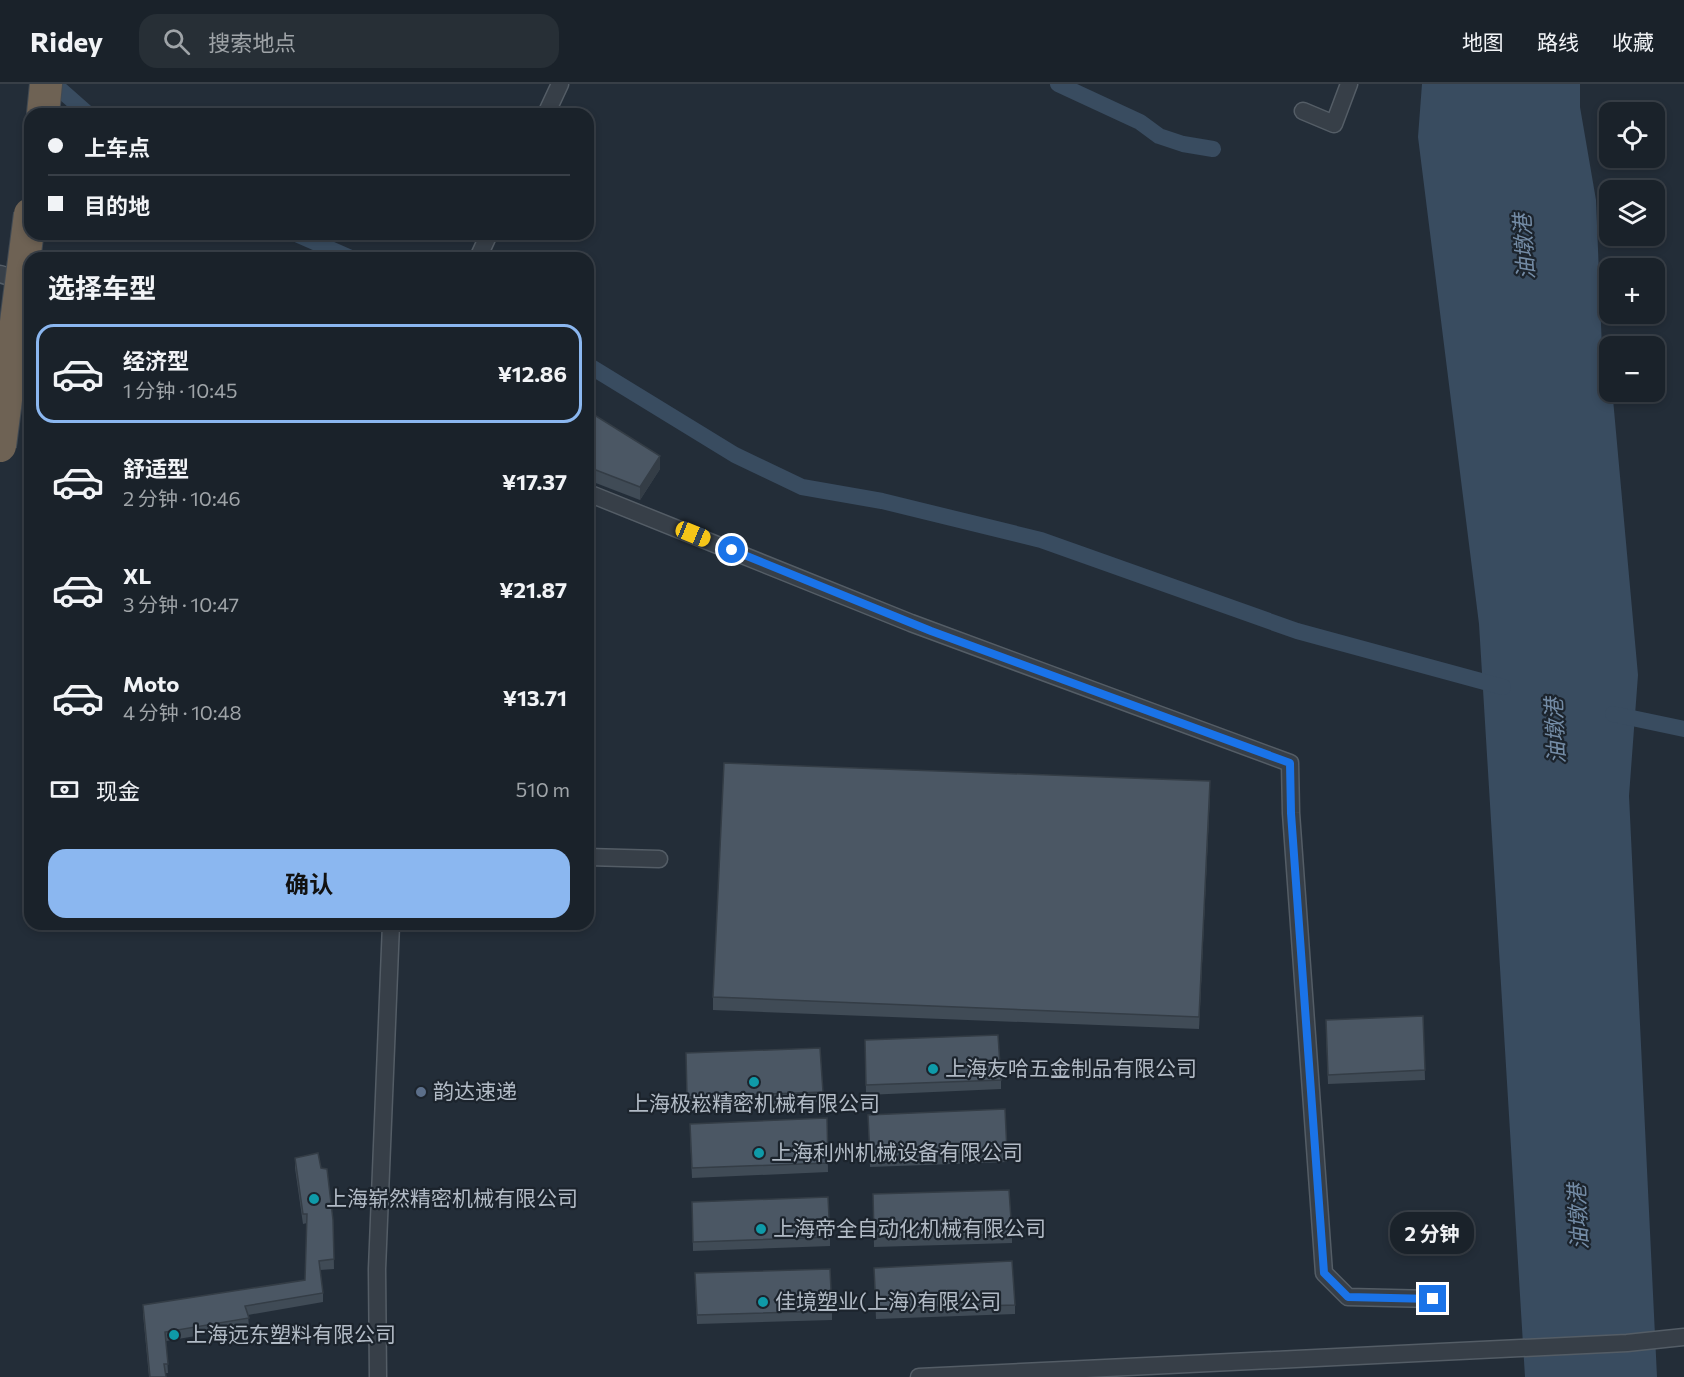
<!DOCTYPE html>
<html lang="zh">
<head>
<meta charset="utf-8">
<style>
  body { margin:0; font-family:Commissioner,"Noto Sans SC",sans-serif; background:#272f36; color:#f1f3f6; height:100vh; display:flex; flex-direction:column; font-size:22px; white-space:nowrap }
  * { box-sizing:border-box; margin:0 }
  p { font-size:20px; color:#9fa4a8 }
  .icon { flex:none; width:33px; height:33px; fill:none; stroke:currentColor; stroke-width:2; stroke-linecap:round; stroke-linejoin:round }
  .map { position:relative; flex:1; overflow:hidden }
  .panel { position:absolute; left:24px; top:168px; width:570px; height:678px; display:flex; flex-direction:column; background:#1a222a; border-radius:18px; box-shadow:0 3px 9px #0003,0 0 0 2px #383f47 }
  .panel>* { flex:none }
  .hud { position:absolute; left:24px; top:24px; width:570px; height:132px; border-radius:18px; box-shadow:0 3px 9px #0003,0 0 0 2px #383f47; display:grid; align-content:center; height:132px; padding:0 24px; background:#1a222a }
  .fabs { position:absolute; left:1599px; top:18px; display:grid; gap:12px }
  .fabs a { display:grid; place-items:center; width:66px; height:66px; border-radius:12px; background:#1a222a; box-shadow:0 3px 9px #0003,0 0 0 2px #383f47; font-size:30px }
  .end { position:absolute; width:27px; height:27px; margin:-14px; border:8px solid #1a73e8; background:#fff; box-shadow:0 0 0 3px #fff }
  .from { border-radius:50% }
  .bubble { position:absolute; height:42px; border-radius:18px; background:#1a222a; box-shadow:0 3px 9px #0003,0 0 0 2px #383f47; font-size:20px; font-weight:700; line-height:42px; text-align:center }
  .car { position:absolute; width:18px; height:36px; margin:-18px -9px; border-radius:8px; box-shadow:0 0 4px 2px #0007; background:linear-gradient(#f5c518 24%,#345 0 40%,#f5c518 0 76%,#345 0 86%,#f5c518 0) }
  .hud b { display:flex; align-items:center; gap:21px; height:57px; font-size:22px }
  .hud b+b { border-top:2px solid #383f47 }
  .hud i { width:15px; height:15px; background:#f1f3f6 }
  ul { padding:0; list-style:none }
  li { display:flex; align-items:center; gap:18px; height:99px; margin:0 12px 9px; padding:0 12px; border:3px solid transparent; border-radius:18px }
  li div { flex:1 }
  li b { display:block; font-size:22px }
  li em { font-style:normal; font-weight:700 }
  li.selected { border-color:#8bb7f0 }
  li>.icon { width:54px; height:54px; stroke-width:1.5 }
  h2 { padding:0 24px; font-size:27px; line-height:72px }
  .pay { display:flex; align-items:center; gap:15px; height:66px; padding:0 24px; font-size:22px }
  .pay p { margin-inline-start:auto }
  .action { display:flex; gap:12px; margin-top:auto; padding:12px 24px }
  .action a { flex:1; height:69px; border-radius:18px; background:#8bb7f0; color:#111; font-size:24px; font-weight:700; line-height:69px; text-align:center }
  header { display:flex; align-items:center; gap:36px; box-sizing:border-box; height:84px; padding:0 30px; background:#1a222a; border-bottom:2px solid #383f47 }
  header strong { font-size:28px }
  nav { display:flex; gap:33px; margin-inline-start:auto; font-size:21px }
  .search { width:420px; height:54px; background:#272f36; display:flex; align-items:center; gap:15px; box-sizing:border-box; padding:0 21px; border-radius:18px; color:#9fa4a8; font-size:22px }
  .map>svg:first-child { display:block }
  .water { fill:#394c60 }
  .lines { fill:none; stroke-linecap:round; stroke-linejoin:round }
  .canal { stroke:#394c60; stroke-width:16 }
  .street-casing { stroke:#545d66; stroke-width:19 }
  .highway-casing { stroke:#414a53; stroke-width:34 }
  .street { stroke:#373f48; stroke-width:16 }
  .highway { stroke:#6e6254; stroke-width:32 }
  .highway-bridge-casing { stroke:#414a53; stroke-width:34; stroke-linecap:butt }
  .highway-bridge { stroke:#6e6254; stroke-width:32 }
  .wall { fill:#404b56 }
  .shaded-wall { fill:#343d46 }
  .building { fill:#4b5764; stroke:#343d46; stroke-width:1.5 }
  .route { stroke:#1a73e8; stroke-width:8 }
  .culture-dot { fill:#0f9aa8; stroke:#1c242d; stroke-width:2 }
  .service-dot { fill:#5c6f8a; stroke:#1c242d; stroke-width:2 }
  .labels { text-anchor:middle; stroke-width:4.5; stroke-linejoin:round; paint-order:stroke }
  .poi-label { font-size:21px; fill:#b1bac5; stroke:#1c242d; text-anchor:start }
  .water-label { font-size:22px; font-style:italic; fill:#748ca6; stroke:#1c242d }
</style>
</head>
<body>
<header>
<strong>Ridey</strong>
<div class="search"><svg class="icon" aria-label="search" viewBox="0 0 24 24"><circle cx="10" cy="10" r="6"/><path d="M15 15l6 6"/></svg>搜索地点</div>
<nav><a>地图</a><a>路线</a><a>收藏</a></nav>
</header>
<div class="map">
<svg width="1684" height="1293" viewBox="0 0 1684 1293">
  <rect width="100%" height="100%" fill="#232d38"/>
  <polygon class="water" points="1422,0 1580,0 1580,23 1596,116 1603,290 1613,315 1638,591 1629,712 1657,1293 1525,1293 1479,540 1418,53"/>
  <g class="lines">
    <g class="canal">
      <polyline points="54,0 88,30"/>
      <polyline points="1058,0 1140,38 1159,52 1183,60 1213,65"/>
      <polyline points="296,150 351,174"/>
      <polyline points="588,281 735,371 802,403 882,417 1041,456 1297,547 1503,603"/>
      <polyline points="1613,630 1684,645"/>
    </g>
    <g class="street-casing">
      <g id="street">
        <polyline points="1303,27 1334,40 1349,0"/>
        <polyline points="546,30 560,0"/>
        <polyline points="478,174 489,150"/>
        <polyline points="0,190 26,198"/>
        <polyline points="588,409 911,539 1290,679 1291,729 1324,1189 1348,1213 1433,1215"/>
        <polyline points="588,773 659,775"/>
        <polyline points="378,1293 377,1185 391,840"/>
        <polyline points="919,1293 1627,1259 1684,1253"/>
      </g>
    </g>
    <g class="highway-casing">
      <polyline id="highway" points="43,30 46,0"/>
    </g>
    <use href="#street" class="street"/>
    <use href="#highway" class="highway"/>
    <g class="highway-bridge-casing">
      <polyline id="highway-bridge" points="0,362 30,130"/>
    </g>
    <use href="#highway-bridge" class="highway-bridge"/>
  </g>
  <g class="wall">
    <polygon points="588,327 660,385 640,416 588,396"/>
    <polygon points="1210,709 1199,945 713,926 713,913"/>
    <polygon points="1423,932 1425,996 1328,1000 1326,946"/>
    <polygon points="865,956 1001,996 1001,1005 866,1011"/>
    <polygon points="686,969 823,1008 823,1018 687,1023"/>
    <polygon points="868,1031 1007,1068 1007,1078 870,1083"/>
    <polygon points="827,1034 828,1088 692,1094 690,1050"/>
    <polygon points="295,1074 333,1136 334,1185 320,1186 323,1209 323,1218 248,1231 249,1243 166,1257 168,1289 165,1289 166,1293 149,1293 143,1230 143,1221 305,1196 307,1139 303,1140 295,1084"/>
    <polygon points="873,1110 1012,1150 1012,1159 874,1163"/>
    <polygon points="692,1118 830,1153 830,1162 693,1167"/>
    <polygon points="874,1184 1015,1221 1015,1230 876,1235"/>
    <polygon points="695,1199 832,1227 832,1236 697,1240"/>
  </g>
  <g class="shaded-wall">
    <polygon points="660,372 660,385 640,416 640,403"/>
    <polygon points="1210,697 1210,709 1199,945 1199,933"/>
  </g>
  <g class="building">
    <polygon points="588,327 660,372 640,403 588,383"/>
    <polygon points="724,679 1210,697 1199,933 713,913"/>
    <polygon points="1423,932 1425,986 1328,991 1326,936"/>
    <polygon points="998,951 1001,996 866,1001 865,956"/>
    <polygon points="820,964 823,1008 687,1013 686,969"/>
    <polygon points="1005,1025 1007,1068 870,1073 868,1031"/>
    <polygon points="827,1034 828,1079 692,1084 690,1040"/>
    <polygon points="318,1069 321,1084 327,1085 333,1136 334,1175 319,1177 323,1209 245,1222 249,1234 165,1248 168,1280 164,1280 166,1293 150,1293 143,1221 305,1196 307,1130 303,1130 295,1074"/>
    <polygon points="1009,1106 1012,1150 874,1153 873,1110"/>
    <polygon points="828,1113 830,1153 693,1158 692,1118"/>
    <polygon points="1012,1177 1015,1221 876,1225 874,1184"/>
    <polygon points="830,1185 832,1227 697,1231 695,1189"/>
  </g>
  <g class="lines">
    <polyline class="route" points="732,466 931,547 1290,679 1291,729 1324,1189 1348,1213 1433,1215"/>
  </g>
  <g class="culture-dot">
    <circle cx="933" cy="985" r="6"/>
    <circle cx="754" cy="998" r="6"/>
    <circle cx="759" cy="1069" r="6"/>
    <circle cx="314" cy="1115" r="6"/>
    <circle cx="761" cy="1145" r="6"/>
    <circle cx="763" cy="1218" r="6"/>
    <circle cx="174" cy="1251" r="6"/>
  </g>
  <circle class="service-dot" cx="421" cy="1008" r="6"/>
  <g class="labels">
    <g class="poi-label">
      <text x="945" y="992">上海友哈五金制品有限公司</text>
      <text x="433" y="1015">韵达速递</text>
      <text x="754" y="1027" text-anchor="middle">上海极崧精密机械有限公司</text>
      <text x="771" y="1076">上海利州机械设备有限公司</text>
      <text x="326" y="1122">上海崭然精密机械有限公司</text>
      <text x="773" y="1152">上海帝全自动化机械有限公司</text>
      <text x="775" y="1225">佳境塑业(上海)有限公司</text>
      <text x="186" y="1258">上海远东塑料有限公司</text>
    </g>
    <g class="water-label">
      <text transform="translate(1524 163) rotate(-94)" y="8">油墩港</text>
      <text transform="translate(1555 647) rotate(-93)" y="8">油墩港</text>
      <text transform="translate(1578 1133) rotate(-93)" y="8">油墩港</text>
    </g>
  </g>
</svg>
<div class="fabs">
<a><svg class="icon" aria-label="locate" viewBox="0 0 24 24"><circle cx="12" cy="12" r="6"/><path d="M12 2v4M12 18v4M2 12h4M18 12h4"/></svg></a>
<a><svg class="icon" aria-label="layers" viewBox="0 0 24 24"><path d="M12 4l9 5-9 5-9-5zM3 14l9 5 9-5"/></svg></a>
<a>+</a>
<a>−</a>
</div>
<i class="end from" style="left:732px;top:466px"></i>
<i class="end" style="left:1433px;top:1215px"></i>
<div class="bubble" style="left:1390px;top:1128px;width:84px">2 分钟</div>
<i class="car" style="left:693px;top:450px;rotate:112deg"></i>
<div class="hud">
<b><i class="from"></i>上车点</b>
<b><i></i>目的地</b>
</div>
<section class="panel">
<h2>选择车型</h2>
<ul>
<li class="selected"><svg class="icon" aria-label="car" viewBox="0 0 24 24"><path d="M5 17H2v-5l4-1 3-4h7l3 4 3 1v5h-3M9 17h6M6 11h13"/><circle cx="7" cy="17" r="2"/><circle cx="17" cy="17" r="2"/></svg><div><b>经济型</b><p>1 分钟 · 10:45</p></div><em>¥12.86</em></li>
<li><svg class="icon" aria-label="car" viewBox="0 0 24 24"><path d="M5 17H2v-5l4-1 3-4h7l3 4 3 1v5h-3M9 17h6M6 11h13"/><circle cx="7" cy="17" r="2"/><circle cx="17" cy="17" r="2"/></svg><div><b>舒适型</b><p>2 分钟 · 10:46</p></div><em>¥17.37</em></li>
<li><svg class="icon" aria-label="car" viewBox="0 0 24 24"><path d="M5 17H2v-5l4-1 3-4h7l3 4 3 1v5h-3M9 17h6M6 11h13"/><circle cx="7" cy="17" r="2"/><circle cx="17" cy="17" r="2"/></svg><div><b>XL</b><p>3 分钟 · 10:47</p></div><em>¥21.87</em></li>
<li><svg class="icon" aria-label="car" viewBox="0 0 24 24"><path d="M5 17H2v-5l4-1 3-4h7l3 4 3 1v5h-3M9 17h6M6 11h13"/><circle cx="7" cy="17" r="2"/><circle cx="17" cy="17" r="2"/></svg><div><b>Moto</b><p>4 分钟 · 10:48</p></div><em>¥13.71</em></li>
</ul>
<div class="pay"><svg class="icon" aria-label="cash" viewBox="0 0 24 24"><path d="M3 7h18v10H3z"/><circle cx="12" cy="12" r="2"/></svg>现金<p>510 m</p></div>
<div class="action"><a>确认</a></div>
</section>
</div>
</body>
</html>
